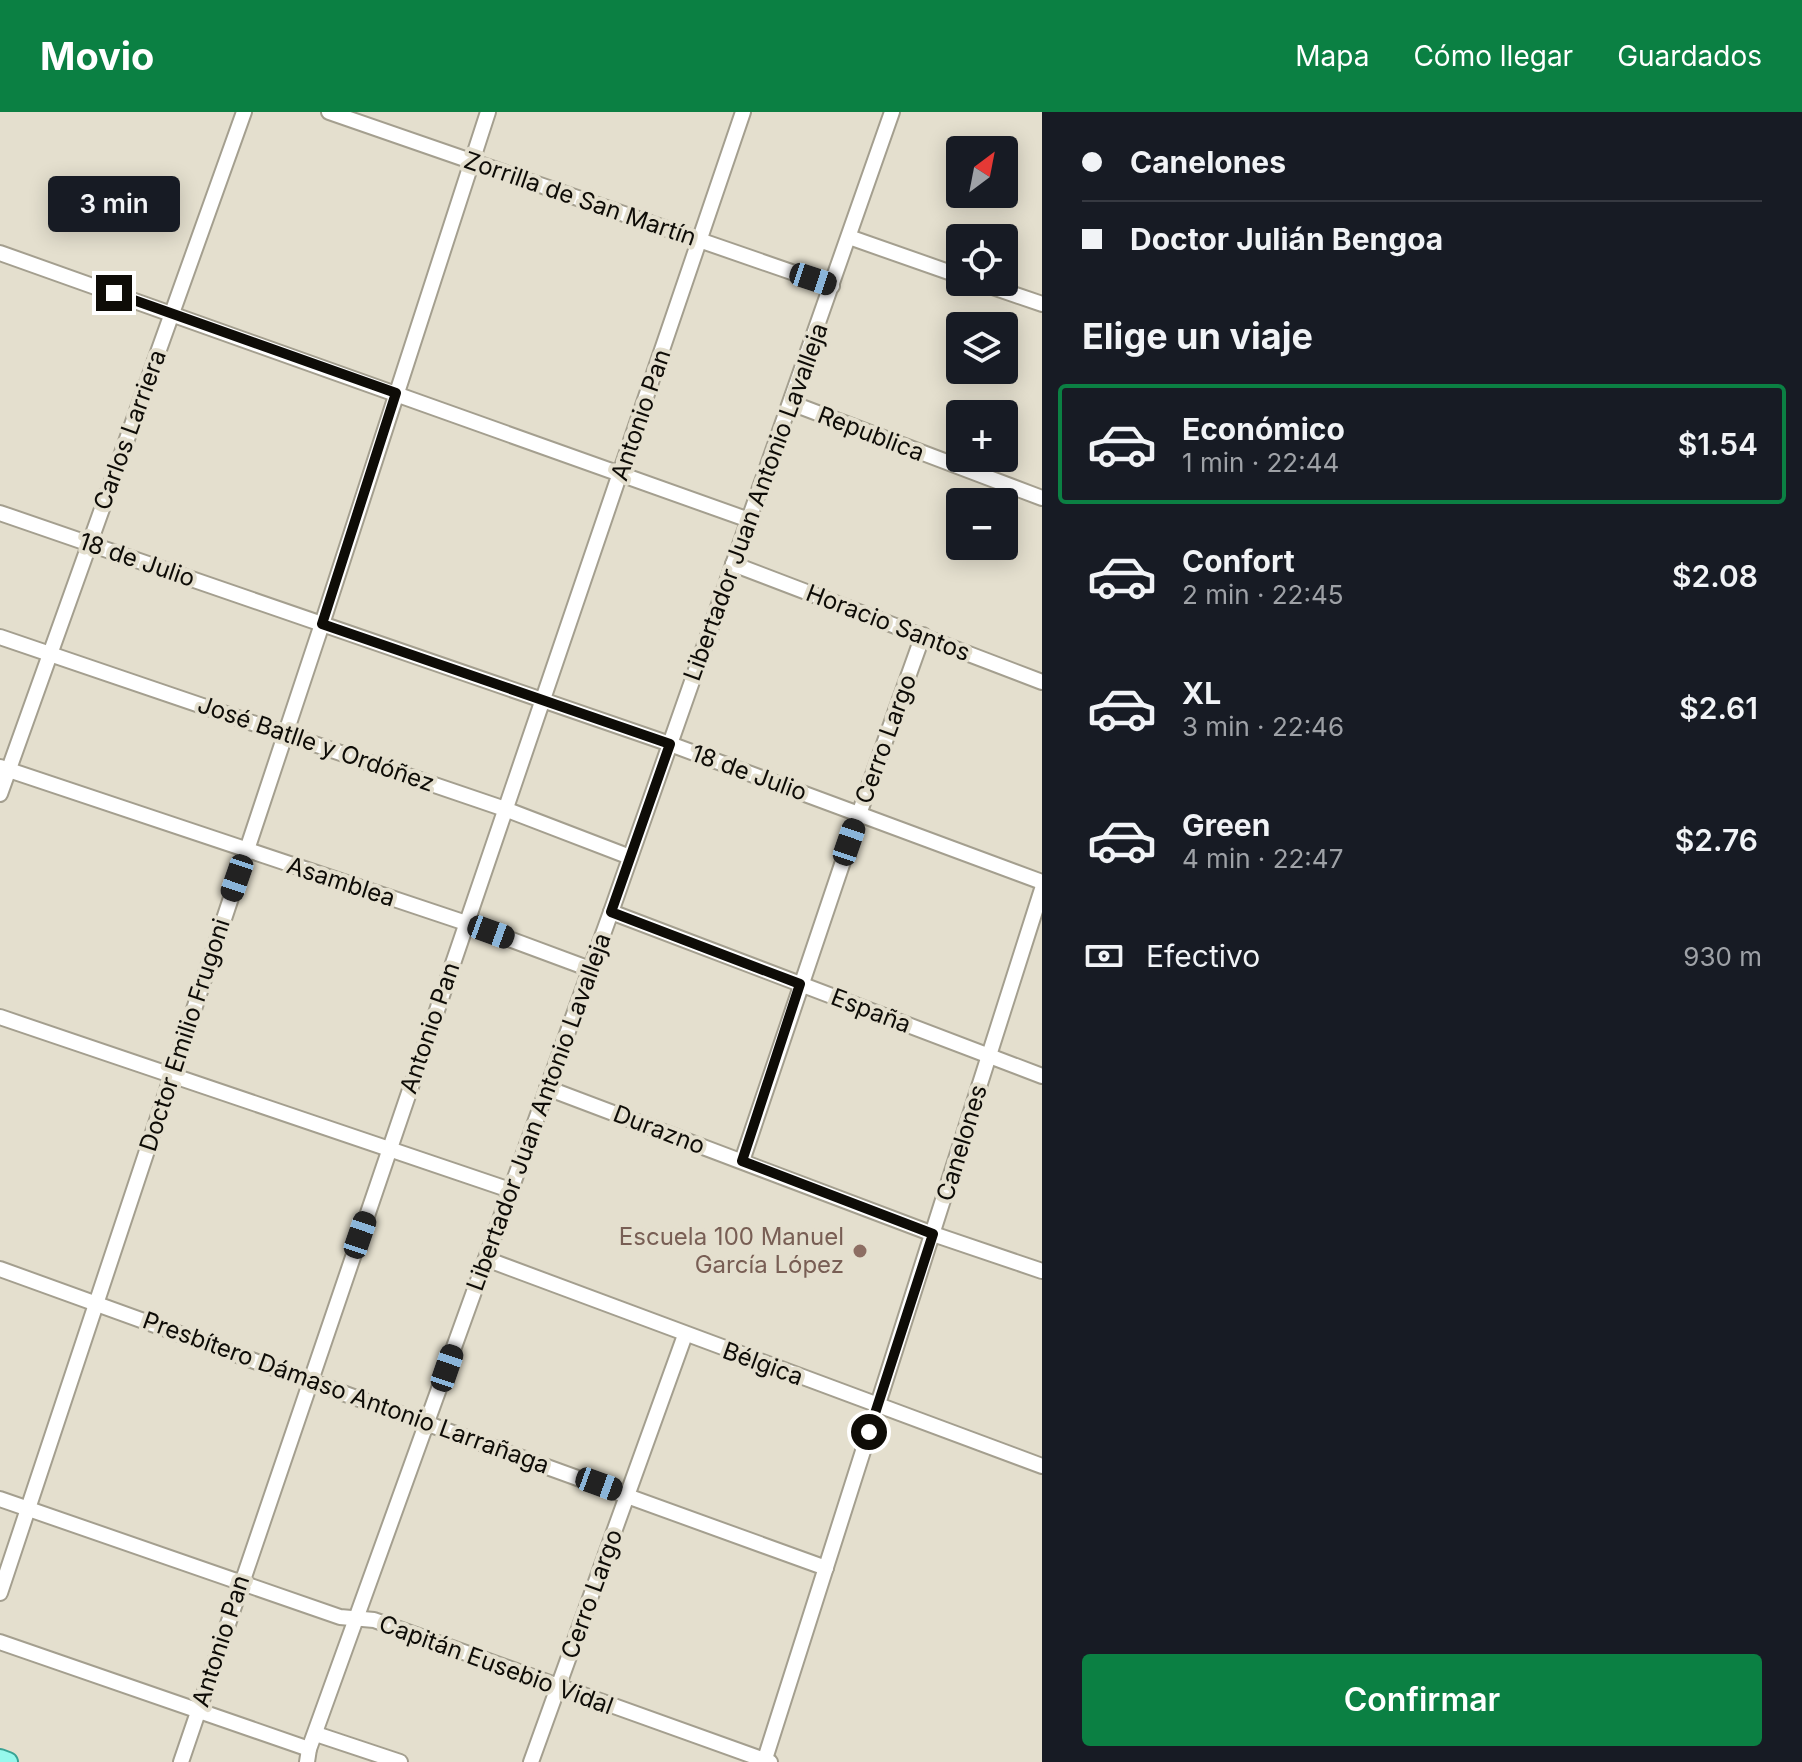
<!DOCTYPE html>
<html lang="es">
<head>
<meta charset="utf-8">
<style>
  body { margin:0; font-family:Inter,sans-serif; background:#20242c; color:#f1f3f6; height:100vh; display:flex; flex-direction:column; font-size:30px; white-space:nowrap }
  * { box-sizing:border-box; margin:0 }
  p { font-size:26px; color:#9ea1a6 }
  .icon { flex:none; width:44px; height:44px; fill:none; stroke:currentColor; stroke-width:2; stroke-linecap:round; stroke-linejoin:round }
  .map { position:relative; flex:1; overflow:hidden }
  .sheet { display:flex; flex-direction:column; background:#171b24; width:760px }
  .sheet>* { flex:none }
  .hud { display:grid; align-content:center; height:176px; padding:0 40px; background:#171b24 }
  .needle { width:52px; rotate:32deg }
  .tools { position:absolute; left:946px; top:24px; display:grid; gap:16px }
  .tools a { display:grid; place-items:center; width:72px; height:72px; border-radius:8px; background:#171b24; box-shadow:0 4px 20px #0003; font-size:40px }
  .end { position:absolute; width:36px; height:36px; margin:-18px; border:10px solid #0e0c07; background:#fff; box-shadow:0 0 0 4px #fff }
  .from { border-radius:50% }
  .bubble { position:absolute; height:56px; border-radius:8px; background:#171b24; box-shadow:0 4px 20px #0003; font-size:26px; font-weight:600; line-height:56px; text-align:center }
  .car { position:absolute; width:24px; height:48px; margin:-24px -12px; border-radius:10px; box-shadow:0 0 6px 2px #0007; background:linear-gradient(#222 24%,#8ab4d8 0 40%,#222 0 76%,#8ab4d8 0 86%,#222 0) }
  .hud b { display:flex; align-items:center; gap:28px; height:76px; font-size:30px }
  .hud b+b { border-top:2px solid #363941 }
  .hud i { width:20px; height:20px; background:#f1f3f6 }
  ul { padding:0; list-style:none }
  li { display:flex; align-items:center; gap:24px; height:120px; margin:0 16px 12px; padding:0 24px; border:4px solid transparent; border-radius:8px }
  li div { flex:1 }
  li b { display:block; font-size:30px }
  li em { font-style:normal; font-weight:600 }
  li.selected { border-color:#0b8043 }
  li>.icon { width:72px; height:72px; stroke-width:1.5 }
  h2 { padding:0 40px; font-size:36px; line-height:96px }
  .pay { display:flex; align-items:center; gap:20px; height:88px; padding:0 40px; font-size:30px }
  .pay p { margin-inline-start:auto }
  .action { display:flex; gap:16px; margin-top:auto; padding:16px 40px }
  .action a { flex:1; height:92px; border-radius:8px; background:#0b8043; color:#fff; font-size:32px; font-weight:600; line-height:92px; text-align:center }
  header { display:flex; align-items:center; gap:48px; box-sizing:border-box; height:112px; padding:0 40px; background:#0b8043; color:#fff }
  header strong { font-size:38px }
  nav { display:flex; gap:44px; margin-inline-start:auto; font-size:28px }
  main { display:flex; flex:1; min-height:0 }
  .map>svg:first-child { display:block }
  .lines { fill:none; stroke-linecap:round; stroke-linejoin:round }
  .minor-casing { stroke:#a49f8f; stroke-width:18 }
  .major-casing { stroke:#39a394; stroke-width:22 }
  .minor { stroke:#fff; stroke-width:14 }
  .major { stroke:#96f8ec; stroke-width:18 }
  .route { stroke:#0e0c07; stroke-width:10 }
  .education-dot { fill:#8d6e63; stroke:#e4dfce; stroke-width:3 }
  .labels { text-anchor:middle; stroke-width:8; stroke-linejoin:round; paint-order:stroke }
  .street-label { font-size:24px; fill:#0e0c07; stroke:#e4dfce }
  .education-label { font-size:24px; fill:#785e54; stroke:#e4dfce; text-anchor:end }
</style>
</head>
<body>
<header>
<strong>Movio</strong>
<nav><a>Mapa</a><a>Cómo llegar</a><a>Guardados</a></nav>
</header>
<main>
<div class="map">
<svg width="1042" height="1650" viewBox="0 0 1042 1650">
  <rect width="100%" height="100%" fill="#e4dfce"/>
  <g class="lines">
    <g class="minor-casing">
      <g id="minor">
        <polyline points="329,0 832,174"/>
        <polyline points="849,125 960,164"/>
        <polyline points="0,141 749,408"/>
        <polyline points="978,170 1042,192"/>
        <polyline points="791,291 1042,386"/>
        <polyline points="0,401 670,632 1042,770"/>
        <polyline points="733,452 1042,570"/>
        <polyline points="0,525 505,697 630,745"/>
        <polyline points="0,655 466,811 590,857"/>
        <polyline points="0,682 244,0"/>
        <polyline points="611,800 1042,964"/>
        <polyline points="0,905 510,1078"/>
        <polyline points="547,976 933,1122 1042,1159"/>
        <polyline points="742,1049 859,702 923,523"/>
        <polyline points="486,1147 1042,1354"/>
        <polyline points="0,1157 826,1456"/>
        <polyline points="0,1387 340,1505 374,1508 770,1650"/>
        <polyline points="0,1481 322,512 488,0"/>
        <polyline points="0,1530 309,1637"/>
        <polyline points="316,1622 400,1650"/>
        <polyline points="181,1650 743,0"/>
        <polyline points="307,1650 309,1637 611,800 892,0"/>
        <polyline points="531,1650 685,1223"/>
        <polyline points="764,1650 1042,777"/>
      </g>
    </g>
    <g class="major-casing">
      <polyline id="major" points="0,1647 8,1650"/>
    </g>
    <use href="#minor" class="minor"/>
    <use href="#major" class="major"/>
  </g>
  <g class="lines">
    <polyline class="route" points="114,181 396,281 322,512 670,632 611,800 800,872 742,1049 933,1122 869,1320"/>
  </g>
  <circle class="education-dot" cx="860" cy="1139" r="8"/>
  <g class="labels">
    <g class="street-label">
      <text transform="translate(580 87) rotate(19)" y="8">Zorrilla de San Martín</text>
      <text transform="translate(641 303) rotate(-71)" y="8">Antonio Pan</text>
      <text transform="translate(130 318) rotate(-70)" y="8">Carlos Larriera</text>
      <text transform="translate(871 322) rotate(21)" y="8">Republica</text>
      <text transform="translate(756 390) rotate(-70)" y="8">Libertador Juan Antonio Lavalleja</text>
      <text transform="translate(137 448) rotate(19)" y="8">18 de Julio</text>
      <text transform="translate(888 511) rotate(21)" y="8">Horacio Santos</text>
      <text transform="translate(886 627) rotate(-70)" y="8">Cerro Largo</text>
      <text transform="translate(316 632) rotate(19)" y="8">José Batlle y Ordóñez</text>
      <text transform="translate(749 661) rotate(20)" y="8">18 de Julio</text>
      <text transform="translate(341 770) rotate(18)" y="8">Asamblea</text>
      <text transform="translate(871 899) rotate(21)" y="8">España</text>
      <text transform="translate(430 916) rotate(-71)" y="8">Antonio Pan</text>
      <text transform="translate(185 923) rotate(-72)" y="8">Doctor Emilio Frugoni</text>
      <text transform="translate(539 1000) rotate(-70)" y="8">Libertador Juan Antonio Lavalleja</text>
      <text transform="translate(659 1018) rotate(21)" y="8">Durazno</text>
      <text transform="translate(962 1031) rotate(-73)" y="8">Canelones</text>
      <text transform="translate(763 1252) rotate(20)" y="8">Bélgica</text>
      <text transform="translate(346 1281) rotate(20)" y="8">Presbítero Dámaso Antonio Larrañaga</text>
      <text transform="translate(592 1482) rotate(-70)" y="8">Cerro Largo</text>
      <text transform="translate(221 1529) rotate(-72)" y="8">Antonio Pan</text>
      <text transform="translate(496 1553) rotate(20)" y="8">Capitán Eusebio Vidal</text>
    </g>
    <g class="education-label">
      <text x="844" y="1133">Escuela 100 Manuel<tspan x="844" dy="28">García López</tspan></text>
    </g>
  </g>
</svg>
<div class="tools">
<a><svg class="needle" viewBox="-14 -14 28 28"><path d="M0-13l5 13h-10z" fill="#e53935"/><path d="M0 13l5-13h-10z" fill="#9ea1a6"/></svg></a>
<a><svg class="icon" aria-label="locate" viewBox="0 0 24 24"><circle cx="12" cy="12" r="6"/><path d="M12 2v4M12 18v4M2 12h4M18 12h4"/></svg></a>
<a><svg class="icon" aria-label="layers" viewBox="0 0 24 24"><path d="M12 4l9 5-9 5-9-5zM3 14l9 5 9-5"/></svg></a>
<a>+</a>
<a>−</a>
</div>
<i class="end from" style="left:869px;top:1320px"></i>
<i class="end" style="left:114px;top:181px"></i>
<div class="bubble" style="left:48px;top:64px;width:132px">3 min</div>
<i class="car" style="left:813px;top:167px;rotate:108deg"></i>
<i class="car" style="left:849px;top:730px;rotate:19deg"></i>
<i class="car" style="left:237px;top:766px;rotate:199deg"></i>
<i class="car" style="left:491px;top:820px;rotate:110deg"></i>
<i class="car" style="left:360px;top:1123px;rotate:19deg"></i>
<i class="car" style="left:447px;top:1256px;rotate:19deg"></i>
<i class="car" style="left:599px;top:1372px;rotate:110deg"></i>
</div>
<section class="sheet">
<div class="hud">
<b><i class="from"></i>Canelones</b>
<b><i></i>Doctor Julián Bengoa</b>
</div>
<h2>Elige un viaje</h2>
<ul>
<li class="selected"><svg class="icon" aria-label="car" viewBox="0 0 24 24"><path d="M5 17H2v-5l4-1 3-4h7l3 4 3 1v5h-3M9 17h6M6 11h13"/><circle cx="7" cy="17" r="2"/><circle cx="17" cy="17" r="2"/></svg><div><b>Económico</b><p>1 min · 22:44</p></div><em>$1.54</em></li>
<li><svg class="icon" aria-label="car" viewBox="0 0 24 24"><path d="M5 17H2v-5l4-1 3-4h7l3 4 3 1v5h-3M9 17h6M6 11h13"/><circle cx="7" cy="17" r="2"/><circle cx="17" cy="17" r="2"/></svg><div><b>Confort</b><p>2 min · 22:45</p></div><em>$2.08</em></li>
<li><svg class="icon" aria-label="car" viewBox="0 0 24 24"><path d="M5 17H2v-5l4-1 3-4h7l3 4 3 1v5h-3M9 17h6M6 11h13"/><circle cx="7" cy="17" r="2"/><circle cx="17" cy="17" r="2"/></svg><div><b>XL</b><p>3 min · 22:46</p></div><em>$2.61</em></li>
<li><svg class="icon" aria-label="car" viewBox="0 0 24 24"><path d="M5 17H2v-5l4-1 3-4h7l3 4 3 1v5h-3M9 17h6M6 11h13"/><circle cx="7" cy="17" r="2"/><circle cx="17" cy="17" r="2"/></svg><div><b>Green</b><p>4 min · 22:47</p></div><em>$2.76</em></li>
</ul>
<div class="pay"><svg class="icon" aria-label="cash" viewBox="0 0 24 24"><path d="M3 7h18v10H3z"/><circle cx="12" cy="12" r="2"/></svg>Efectivo<p>930 m</p></div>
<div class="action"><a>Confirmar</a></div>
</section>
</main>
</body>
</html>
